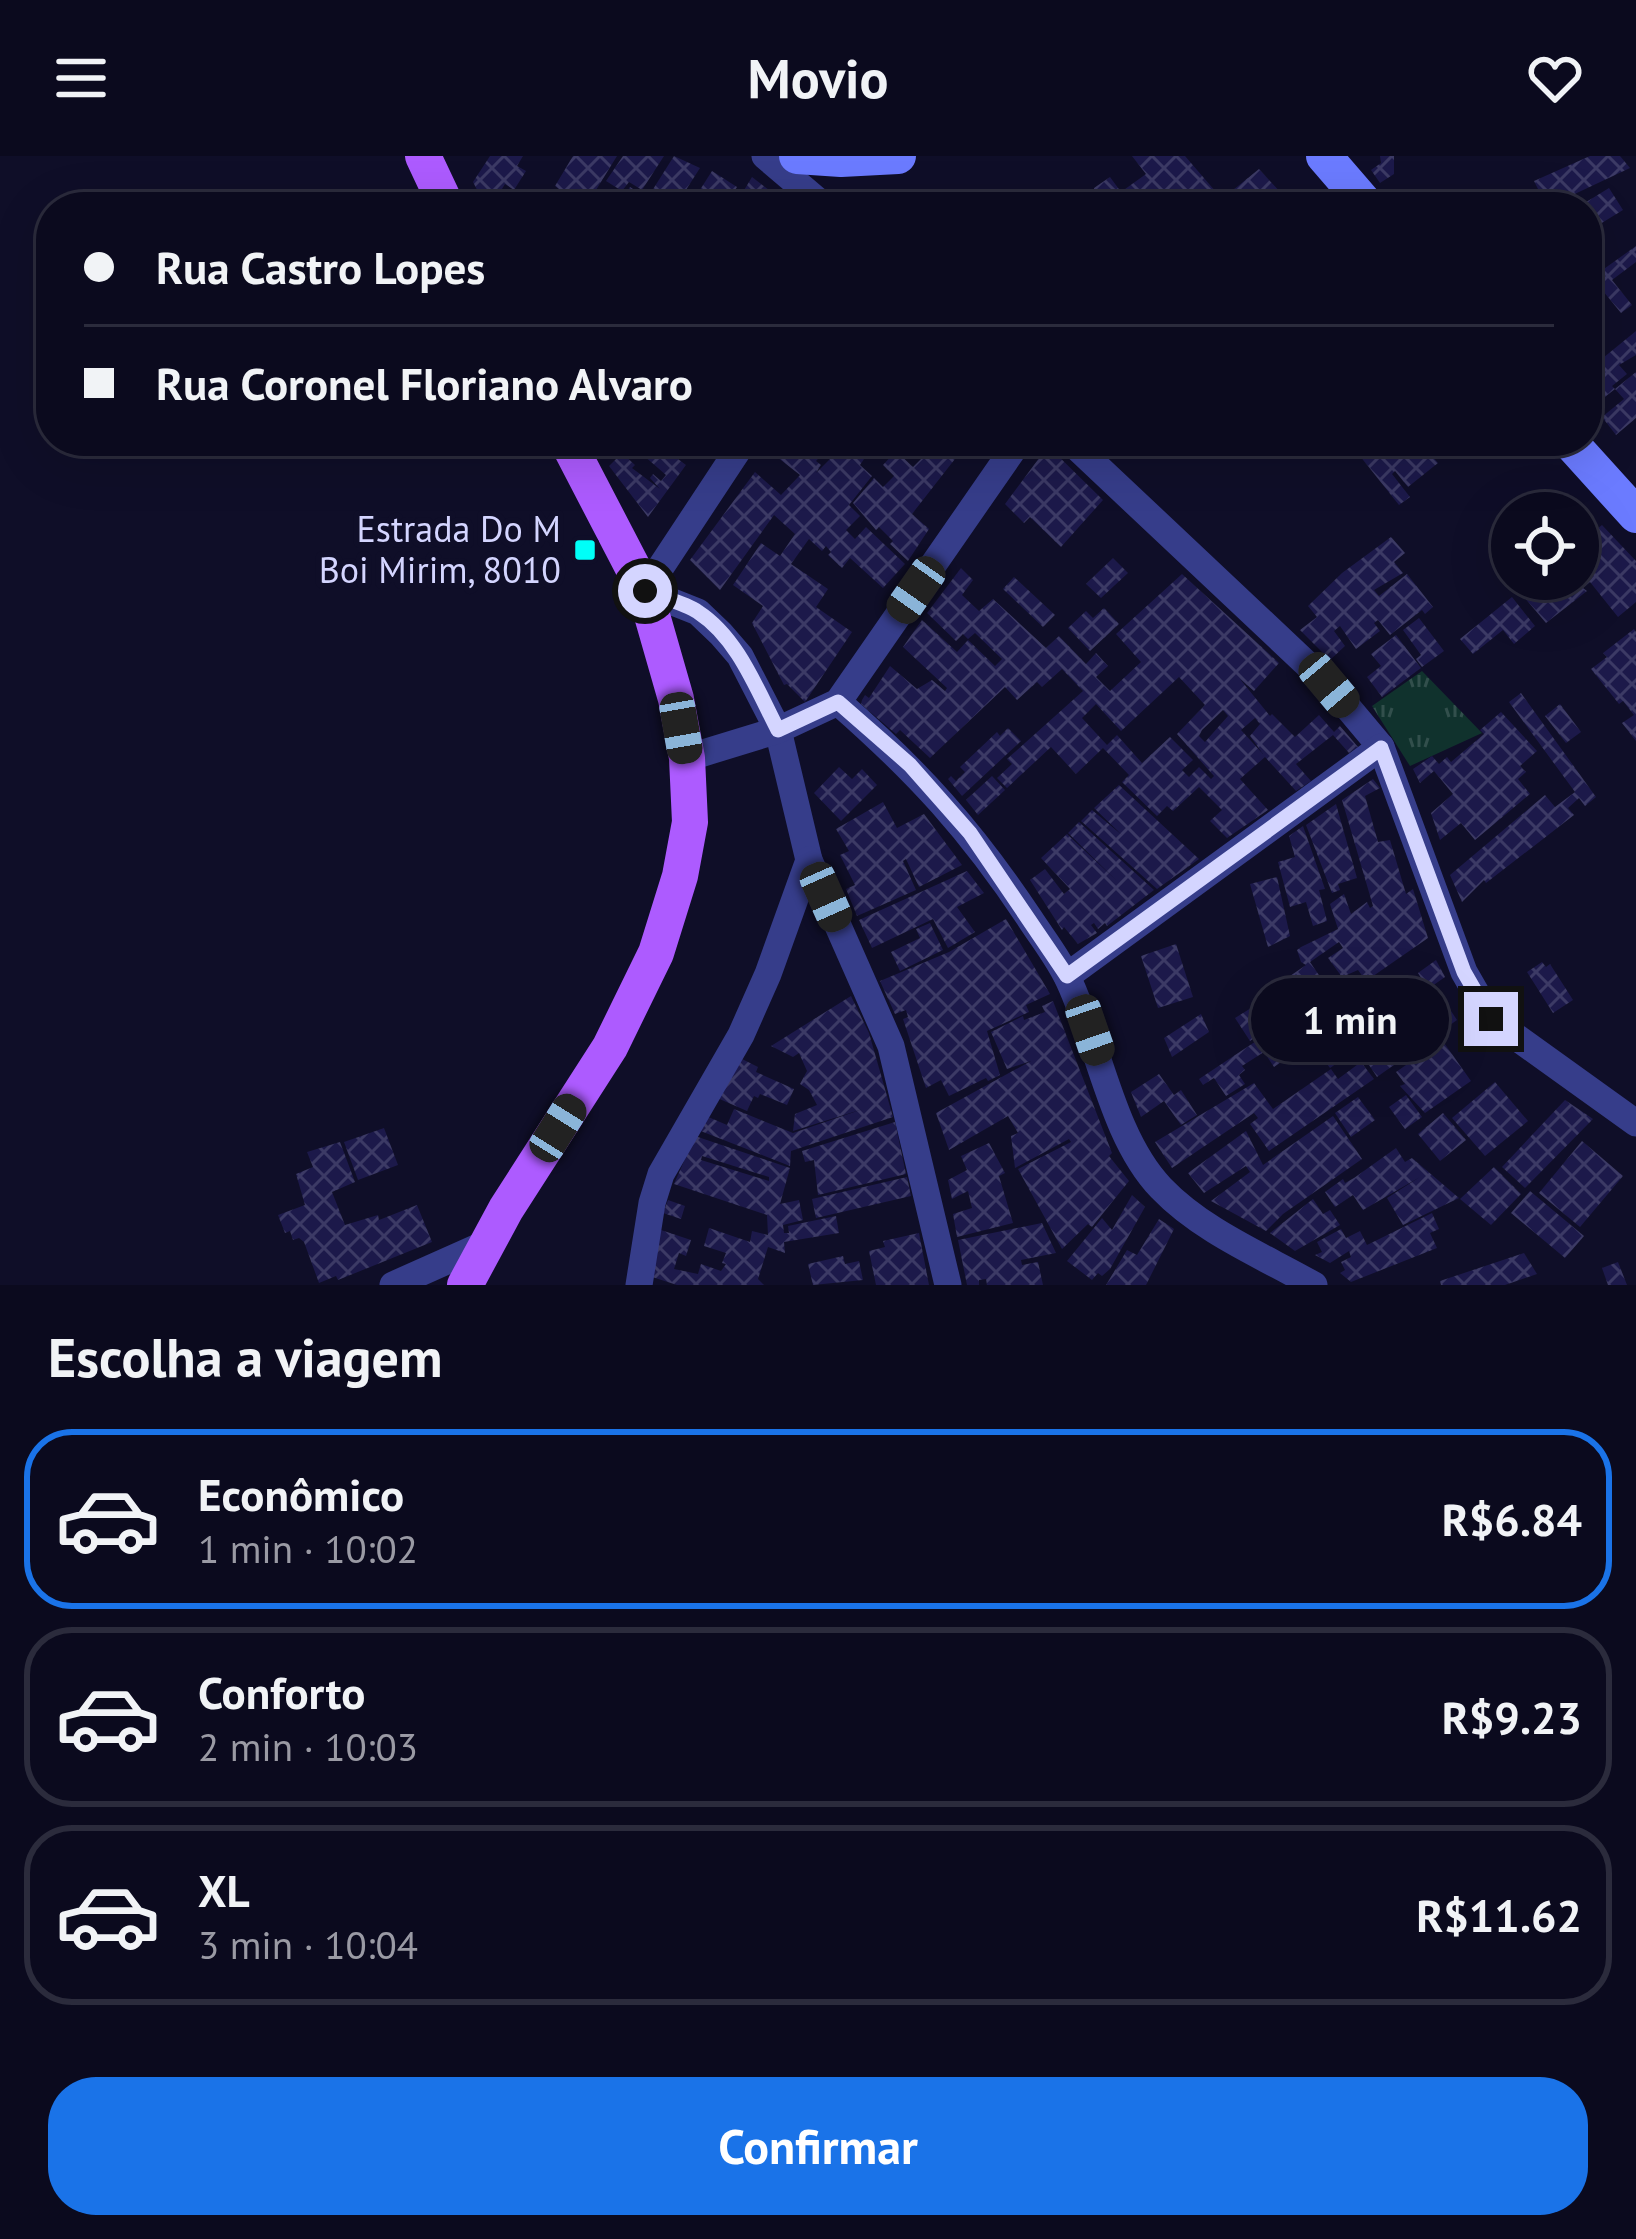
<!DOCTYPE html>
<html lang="pt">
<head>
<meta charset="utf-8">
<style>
  body { margin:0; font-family:"PT Sans",sans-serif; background:#141327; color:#f1f3f6; height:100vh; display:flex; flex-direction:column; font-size:45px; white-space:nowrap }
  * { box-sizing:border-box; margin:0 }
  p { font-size:39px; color:#9a9aa4 }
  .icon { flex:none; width:66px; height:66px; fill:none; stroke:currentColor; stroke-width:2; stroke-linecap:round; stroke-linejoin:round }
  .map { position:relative; height:1129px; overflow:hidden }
  .sheet { display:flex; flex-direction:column; background:#0b0a1e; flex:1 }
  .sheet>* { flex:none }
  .hud { position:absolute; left:36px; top:36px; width:1566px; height:264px; border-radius:48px; box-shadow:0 12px 48px #0002,0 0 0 3px #2b2b3c; display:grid; align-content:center; height:264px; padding:0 48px; background:#0b0a1e }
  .buttons { position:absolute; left:1491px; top:336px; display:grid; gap:24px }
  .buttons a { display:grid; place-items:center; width:108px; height:108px; border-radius:50%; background:#0b0a1e; box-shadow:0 12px 48px #0002,0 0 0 3px #2b2b3c; font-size:60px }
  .end { position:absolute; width:54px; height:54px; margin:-27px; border:15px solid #d4d5ff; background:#111; box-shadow:0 0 0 6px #111 }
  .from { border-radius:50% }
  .bubble { position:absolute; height:84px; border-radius:42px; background:#0b0a1e; box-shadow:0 12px 48px #0002,0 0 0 3px #2b2b3c; font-size:39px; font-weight:700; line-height:84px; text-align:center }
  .car { position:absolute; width:36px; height:72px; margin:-36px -18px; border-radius:15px; box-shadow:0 0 9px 3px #0007; background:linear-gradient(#222 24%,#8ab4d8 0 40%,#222 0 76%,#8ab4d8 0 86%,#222 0) }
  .hud b { display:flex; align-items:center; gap:42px; height:114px; font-size:45px }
  .hud b+b { border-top:3px solid #2b2b3c }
  .hud i { width:30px; height:30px; background:#f1f3f6 }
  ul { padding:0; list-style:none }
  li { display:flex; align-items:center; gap:36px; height:180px; margin:0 24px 18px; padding:0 24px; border:6px solid #2b2b3c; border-radius:48px }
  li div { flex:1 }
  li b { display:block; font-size:45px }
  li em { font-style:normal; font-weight:700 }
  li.active { border-color:#1a73e8 }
  li>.icon { width:108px; height:108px; stroke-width:1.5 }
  h2 { padding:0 48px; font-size:54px; line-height:144px }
  .cta { display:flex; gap:24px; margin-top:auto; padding:24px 48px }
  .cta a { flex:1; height:138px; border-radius:48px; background:#1a73e8; color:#fff; font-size:48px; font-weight:700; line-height:138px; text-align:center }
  header { display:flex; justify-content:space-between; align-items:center; height:156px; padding:0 48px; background:#0b0a1e; font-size:54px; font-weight:700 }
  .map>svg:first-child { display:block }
  .park { fill:url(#park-tufts) }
  .building { fill:url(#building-cross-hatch); fill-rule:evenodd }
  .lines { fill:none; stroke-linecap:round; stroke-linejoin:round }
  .street { stroke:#363d8a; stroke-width:27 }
  .secondary { stroke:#6b7bff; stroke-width:36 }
  .primary { stroke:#ad5bff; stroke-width:36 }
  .route { stroke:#d4d5ff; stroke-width:15 }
  .poi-dot { fill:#00fff8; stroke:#0f0e28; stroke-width:4.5 }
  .labels { text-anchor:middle; stroke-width:12; stroke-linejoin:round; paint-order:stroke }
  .poi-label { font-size:36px; fill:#d4d5ff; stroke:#0f0e28; text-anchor:end }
</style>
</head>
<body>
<header><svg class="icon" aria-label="menu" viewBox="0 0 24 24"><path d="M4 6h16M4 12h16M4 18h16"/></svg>Movio<svg class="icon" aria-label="heart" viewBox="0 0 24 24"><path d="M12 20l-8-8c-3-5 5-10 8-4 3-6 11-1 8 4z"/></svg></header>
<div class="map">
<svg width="1636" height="1129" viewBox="0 0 1636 1129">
  <defs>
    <pattern id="park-tufts" width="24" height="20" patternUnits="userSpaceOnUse" patternTransform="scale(3)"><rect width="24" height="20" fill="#10322d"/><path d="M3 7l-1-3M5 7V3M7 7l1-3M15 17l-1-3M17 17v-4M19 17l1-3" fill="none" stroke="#324f4c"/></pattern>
    <pattern id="building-cross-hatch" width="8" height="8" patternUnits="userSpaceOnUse" patternTransform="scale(3)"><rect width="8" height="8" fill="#1c194a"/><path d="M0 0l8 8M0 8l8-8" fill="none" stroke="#3c3a65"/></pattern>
  </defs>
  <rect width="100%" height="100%" fill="#0f0e28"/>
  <polygon class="park" points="1422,515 1482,577 1410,610 1372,550"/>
  <g class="building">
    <polygon points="490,0 523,0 517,10 526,15 514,34 505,28 491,51 486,51 473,26"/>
    <polygon points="573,0 617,0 596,34 596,41 611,51 582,51 555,30"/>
    <polygon points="623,0 664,0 642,34 629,26 622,35 606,25"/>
    <polygon points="674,0 700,12 675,51 670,51 650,38"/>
    <polygon points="1132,0 1185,0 1222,43 1259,13 1282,38 1269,47 1261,37 1244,51 1223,51 1219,46 1212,51 1095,51 1094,32 1110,21 1121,36 1146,18"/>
    <polygon points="1380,0 1394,0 1394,18 1380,27 1371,14 1381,7"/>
    <polygon points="1590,0 1620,0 1630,12 1547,51 1534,25"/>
    <polygon points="712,15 737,31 724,51 689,51"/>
    <polygon points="752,21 769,34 757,51 734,51"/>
    <polygon points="630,31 645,41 639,51 617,51"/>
    <polygon points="1609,32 1623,54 1587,76 1587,51 1578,51"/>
    <polygon points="1636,90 1636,106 1612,124 1632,149 1621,157 1603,135 1587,146 1587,125"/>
    <polygon points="1587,165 1603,190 1587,200"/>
    <polygon points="1636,175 1636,199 1619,209 1627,218 1612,230 1615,233 1636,216 1636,262 1616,279 1602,261 1624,243 1615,233 1587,255 1587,215"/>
    <polygon points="627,285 654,285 686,309 648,361 609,310 622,297 635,309 632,312 660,333 650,322 653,318 661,325 666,319"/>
    <polygon points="766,285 816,285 826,294 816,305 821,309 816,317 848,285 876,285 860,309 872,320 849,349 860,360 846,374 855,383 866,371 905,408 883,432 850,402 842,412 828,399 831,396 826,390 822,395 809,383 791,408 828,433 816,451 852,476 805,546 787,528 784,529 752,467 763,450 733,429 761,387 780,400 795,378 774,359 720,434 690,404 755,316 781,339 800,319 763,290"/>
    <polygon points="913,285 969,285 912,358 929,373 908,405 890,388 893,385 879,371 876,374 853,347 874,322 883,331 894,320 883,309 896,295 913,311 926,298"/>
    <polygon points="1348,285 1393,285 1403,298 1419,285 1433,285 1439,293 1431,299 1438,307 1408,331 1395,315 1392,318 1410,341 1399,349"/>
    <polygon points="1048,290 1103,344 1061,391 1030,361 1024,367 1005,348"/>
    <polygon points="1602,369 1636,405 1636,446 1618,461 1590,426 1583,432 1587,435 1546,467 1519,435 1535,423 1578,423 1578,389"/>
    <polygon points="1391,381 1405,397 1394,406 1403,417 1374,434 1379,440 1407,418 1433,451 1425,458 1422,454 1390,479 1378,464 1374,467 1380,475 1356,493 1340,470 1334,475 1345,490 1330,504 1300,474 1317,461 1308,450 1342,417"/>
    <polygon points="1113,402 1128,417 1101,442 1086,428"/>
    <path d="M961 412 973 424 962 439 979 455 993 443 1046 492 1059 480 1086 508 1096 497 1108 510 1096 521 1110 535 1141 506 1116 478 1182 418 1279 507 1254 535 1240 523 1270 560 1272 558 1295 581 1319 559 1334 576 1340 570 1358 591 1349 597 1333 579 1296 608 1311 625 1296 635 1265 601 1240 623 1268 654 1227 682 1210 665 1222 654 1199 631 1173 655 1167 650 1157 660 1122 626 1129 619 1103 592 1076 618 1051 591 1007 632 997 622 1012 608 1007 603 1083 535 1062 513 1042 531 1037 526 1017 544 1005 531 930 602 900 574 896 578 861 548 862 544 865 539 869 542 890 510 917 533 932 524 945 535 947 532 903 491 922 464 957 496 968 484 995 510 1002 503 975 477 968 483 963 478 956 485 927 457ZM1179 521 1205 549 1177 578 1214 620 1211 623 1199 611 1189 621 1182 614 1193 604 1170 581 1142 607 1117 579 1107 589 1082 562 1096 548 1121 575ZM1223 554 1228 560 1205 586 1199 580 1202 574ZM1255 562 1260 568 1250 580 1263 598 1241 574Z"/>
    <polygon points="1014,421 1055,459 1043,471 1003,433"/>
    <polygon points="1512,441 1535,470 1514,488 1503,474 1473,498 1460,483"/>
    <polygon points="1104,452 1119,468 1090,495 1068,472 1086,455 1093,462"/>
    <polygon points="1419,462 1444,495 1422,511 1416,503 1421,499 1403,474"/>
    <polygon points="1634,473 1636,476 1636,585 1622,567 1634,559 1623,545 1619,548 1591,513 1607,501 1603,497"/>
    <polygon points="1396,479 1421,512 1382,541 1367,521 1381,510 1371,498"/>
    <polygon points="1521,537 1596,641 1585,650 1579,642 1568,652 1574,659 1486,727 1484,724 1462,746 1450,719 1545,639 1555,651 1575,636 1509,546"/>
    <polygon points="1560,548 1581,576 1566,587 1545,560"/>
    <polygon points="1501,556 1537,595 1520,610 1526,616 1518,623 1530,638 1475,684 1461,667 1440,684 1431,657 1453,638 1434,615 1420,627 1413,613 1432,600 1439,608 1447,601 1451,606 1484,578 1480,574"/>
    <polygon points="1008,572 1021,585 962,640 948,623 951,620 956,625 965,616 960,611 997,576 1000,580"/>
    <polygon points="839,611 852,623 862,613 877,629 841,665 814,637"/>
    <polygon points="992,620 1005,634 978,659 966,644"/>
    <polygon points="1373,623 1380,632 1365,640 1378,686 1390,684 1406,738 1413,733 1428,782 1366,825 1358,814 1342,821 1328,802 1343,792 1339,786 1310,806 1327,831 1250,885 1235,862 1277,836 1274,831 1306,809 1301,806 1297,794 1301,791 1338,773 1330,748 1344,738 1351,758 1367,746 1370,752 1373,750 1342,644"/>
    <polygon points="1119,629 1199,703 1157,733 1081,665 1092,654 1122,679 1094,652"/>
    <polygon points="883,646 897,672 924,658 962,709 919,731 906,703 903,705 916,734 857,760 846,733 855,729 840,699 849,695 836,673"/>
    <polygon points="1336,648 1357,722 1338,728 1340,734 1332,737 1306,669"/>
    <polygon points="1079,666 1154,734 1107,770 1105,767 1098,773 1094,767 1091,769 1097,777 1078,788 1064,771 1062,774 1030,724 1045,713 1064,738 1070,733 1041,702 1067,678 1117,725 1068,677"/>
    <polygon points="1303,670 1325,733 1319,734 1327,765 1313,770 1306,746 1290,751 1278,706 1295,701 1289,680"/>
    <polygon points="967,715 984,737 957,751 975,776 948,792 933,763 872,792 859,764"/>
    <polygon points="1277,721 1290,780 1268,791 1250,728"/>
    <polygon points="1006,763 1050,838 1026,849 1029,856 987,875 1000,919 988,925 986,922 949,940 941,924 926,932 903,863 908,861 906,854 895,858 880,825 949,796"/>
    <polygon points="930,767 943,794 900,815 891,796 920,782 916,773"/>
    <polygon points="1176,788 1193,841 1158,852 1141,800"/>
    <polygon points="1436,804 1445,821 1428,833 1418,817"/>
    <polygon points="1542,806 1546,811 1550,808 1573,844 1553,857 1527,816"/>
    <polygon points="851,840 869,877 893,961 791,995 790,1010 698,974 706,960 727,969 734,953 793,977 863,953 793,975 795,958 817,949 809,934 800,928 807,915 799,897 793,901 771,890"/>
    <polygon points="1378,844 1385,854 1393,848 1397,854 1379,868 1389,882 1352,908 1347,900 1330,912 1314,890"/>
    <polygon points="1053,845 1112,997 1109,1000 1129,1025 1092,1071 1088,1068 1062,1093 1018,1013 1071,986 1069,983 1015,1012 1011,980 1018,977 1008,960 949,994 936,957 1031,905 1007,913 991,876 1023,860 1024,864 1045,856 1042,850"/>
    <polygon points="1449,852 1457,864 1377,921 1367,906"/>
    <polygon points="1201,858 1209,876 1172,901 1164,882"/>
    <polygon points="1294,860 1311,886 1274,911 1264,896 1242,910 1245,914 1239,919 1245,928 1226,940 1214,922 1203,929 1199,923"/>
    <polygon points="1442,884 1471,925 1425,957 1400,930 1405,928 1396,916"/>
    <polygon points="742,903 758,911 756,916 794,933 787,949 760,938 758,942 754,940 747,955 715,941"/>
    <polygon points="1361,906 1374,923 1269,995 1250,968 1258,962 1254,957 1172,1012 1155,986 1254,927 1273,953 1331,913 1338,923"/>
    <polygon points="1159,918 1174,939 1181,934 1197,959 1181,969 1164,945 1141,961 1131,936"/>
    <polygon points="1495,926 1528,965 1485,1000 1452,962"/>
    <polygon points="1406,939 1422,961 1405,973 1389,951"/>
    <polygon points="1358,941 1375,964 1351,981 1335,957"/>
    <polygon points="1565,944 1593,963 1525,1032 1502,1011"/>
    <polygon points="1443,957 1466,984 1440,1005 1418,978"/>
    <polygon points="1333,960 1362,1003 1283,1058 1266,1075 1211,1045 1250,1016 1246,1010 1204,1037 1188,1017 1246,975 1263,1009"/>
    <polygon points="895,966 906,1018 818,1039 814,1004 805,1006 802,995"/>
    <polygon points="384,972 398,1009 358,1024 344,986"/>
    <path d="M695 980 790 1012 780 1048 799 1044 803 1064 783 1069 784 1077H789L788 1070 836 1060 839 1077 784 1086 785 1097 768 1091 758 1123 764 1129H677L649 1120 658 1073 691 1084 686 1100 679 1097 674 1113 698 1118 701 1108 721 1115 726 1108 722 1107 726 1097 704 1090 709 1072 750 1086 752 1075 768 1079 767 1059 674 1028ZM702 1000 769 1021V1025L701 1004Z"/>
    <polygon points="1582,985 1623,1020 1580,1071 1539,1037"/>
    <polygon points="340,986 355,1026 332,1036 345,1069 378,1059 379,1064 417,1049 432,1086 338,1124 336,1120 319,1127 304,1086 299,1082 293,1084 290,1075 285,1077 278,1059 305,1049 296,1018 313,1011 307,996"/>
    <polygon points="989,987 1005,1017 999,1020 1013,1067 957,1081 953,1058 972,1052 968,1035 952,1043 948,1024 967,1014 961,1000"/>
    <polygon points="1396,992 1405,1006 1412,1002 1459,1042 1403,1069 1387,1042 1420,1021 1363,1054 1353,1039 1335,1051 1325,1036 1343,1023 1345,1027 1354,1022"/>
    <polygon points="1494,1011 1521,1038 1491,1069 1460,1043"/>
    <polygon points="907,1021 911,1040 816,1062 812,1043"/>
    <polygon points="1530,1035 1584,1080 1565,1102 1511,1057"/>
    <polygon points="1132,1039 1145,1051 1110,1113 1102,1120 1098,1117 1092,1124 1067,1105 1102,1062 1112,1074"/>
    <polygon points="1313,1043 1323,1058 1330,1054 1340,1069 1295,1095 1270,1077"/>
    <polygon points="668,1044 685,1050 681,1063 663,1057"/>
    <polygon points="1432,1057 1439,1073 1430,1077 1437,1092 1351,1126 1340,1117 1345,1114 1341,1106 1351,1101 1349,1095 1330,1107 1315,1099 1322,1096 1317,1086 1341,1073 1346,1082 1360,1075 1367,1089"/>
    <polygon points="1159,1063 1174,1073 1146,1129 1106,1129 1127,1094 1137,1099"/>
    <polygon points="1042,1067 1056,1097 1021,1104 1022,1109 1038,1106 1043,1129 987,1129 986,1123 979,1124 979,1129 967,1129 958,1084"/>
    <polygon points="919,1077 929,1129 876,1129 869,1095 885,1091 883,1085"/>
    <polygon points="1524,1097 1537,1118 1505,1129 1441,1129 1440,1125"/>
    <polygon points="843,1100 845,1108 859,1105 863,1124 813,1129 808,1108"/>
    <polygon points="1618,1106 1627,1129 1608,1129 1602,1112"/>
  </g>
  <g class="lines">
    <g class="street">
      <polyline points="765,0 825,51"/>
      <polyline points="744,285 645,435 698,456 721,478 740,500 778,574 809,704 891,890 948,1129"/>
      <polyline points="1070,285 1329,529 1381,591 1464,816 1491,863 1636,967"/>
      <path d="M838 546C918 616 971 674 1030 763 1043 783 1059 803 1069 825 1099 889 1112 981 1161 1032 1202 1075 1263 1100 1314 1129"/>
      <polyline points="687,602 778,574 838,546 1019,285"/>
      <polyline points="1067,820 1381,591"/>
      <polyline points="393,1129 487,1087"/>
      <polyline points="639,1129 652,1047 661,1018 741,879 768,818 809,704"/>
    </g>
    <g class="secondary">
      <polyline points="797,0 841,3 898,0"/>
      <polyline points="1324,0 1368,51"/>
      <polyline points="1569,285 1636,359"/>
    </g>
    <g class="primary">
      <polyline points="423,0 447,51"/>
      <polyline points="465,1129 506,1053 610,891 656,797 680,720 690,666 687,602 676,543 645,435 567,285"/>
    </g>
  </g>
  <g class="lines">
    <path class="route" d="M645 435C661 442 684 446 698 456 738 482 757 534 778 574L838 546 910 609 970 677 1067 820 1381 592 1464 816 1491 863"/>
  </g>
  <rect class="poi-dot" x="573" y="382" width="24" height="24" rx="6"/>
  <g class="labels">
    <g class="poi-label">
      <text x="561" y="386">Estrada Do M<tspan x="561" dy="41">Boi Mirim, 8010</tspan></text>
    </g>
  </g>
</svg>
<div class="buttons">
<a><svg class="icon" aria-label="locate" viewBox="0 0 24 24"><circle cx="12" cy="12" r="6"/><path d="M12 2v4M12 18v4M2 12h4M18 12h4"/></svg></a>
</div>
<i class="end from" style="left:645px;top:435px"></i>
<i class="end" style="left:1491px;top:863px"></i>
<div class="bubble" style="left:1251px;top:822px;width:198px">1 min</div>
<i class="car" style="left:916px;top:434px;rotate:215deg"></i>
<i class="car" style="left:1329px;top:529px;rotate:140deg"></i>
<i class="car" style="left:681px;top:572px;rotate:170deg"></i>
<i class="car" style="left:826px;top:741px;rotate:156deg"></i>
<i class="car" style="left:1090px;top:874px;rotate:161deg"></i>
<i class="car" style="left:558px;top:972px;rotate:32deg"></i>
<div class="hud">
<b><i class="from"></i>Rua Castro Lopes</b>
<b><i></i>Rua Coronel Floriano Alvaro</b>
</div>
</div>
<section class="sheet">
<h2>Escolha a viagem</h2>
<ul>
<li class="active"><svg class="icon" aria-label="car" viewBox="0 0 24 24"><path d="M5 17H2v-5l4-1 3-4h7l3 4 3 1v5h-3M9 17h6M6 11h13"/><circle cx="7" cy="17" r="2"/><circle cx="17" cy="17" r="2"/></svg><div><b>Econômico</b><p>1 min · 10:02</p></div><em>R$6.84</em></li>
<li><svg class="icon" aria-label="car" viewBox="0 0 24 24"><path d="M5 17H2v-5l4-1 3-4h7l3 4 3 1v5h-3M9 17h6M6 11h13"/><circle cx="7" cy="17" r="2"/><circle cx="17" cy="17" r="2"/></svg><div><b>Conforto</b><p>2 min · 10:03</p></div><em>R$9.23</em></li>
<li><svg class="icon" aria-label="car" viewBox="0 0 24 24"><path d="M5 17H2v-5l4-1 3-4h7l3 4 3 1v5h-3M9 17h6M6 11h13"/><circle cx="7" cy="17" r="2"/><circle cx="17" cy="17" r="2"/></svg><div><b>XL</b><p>3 min · 10:04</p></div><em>R$11.62</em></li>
</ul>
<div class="cta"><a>Confirmar</a></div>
</section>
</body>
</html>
